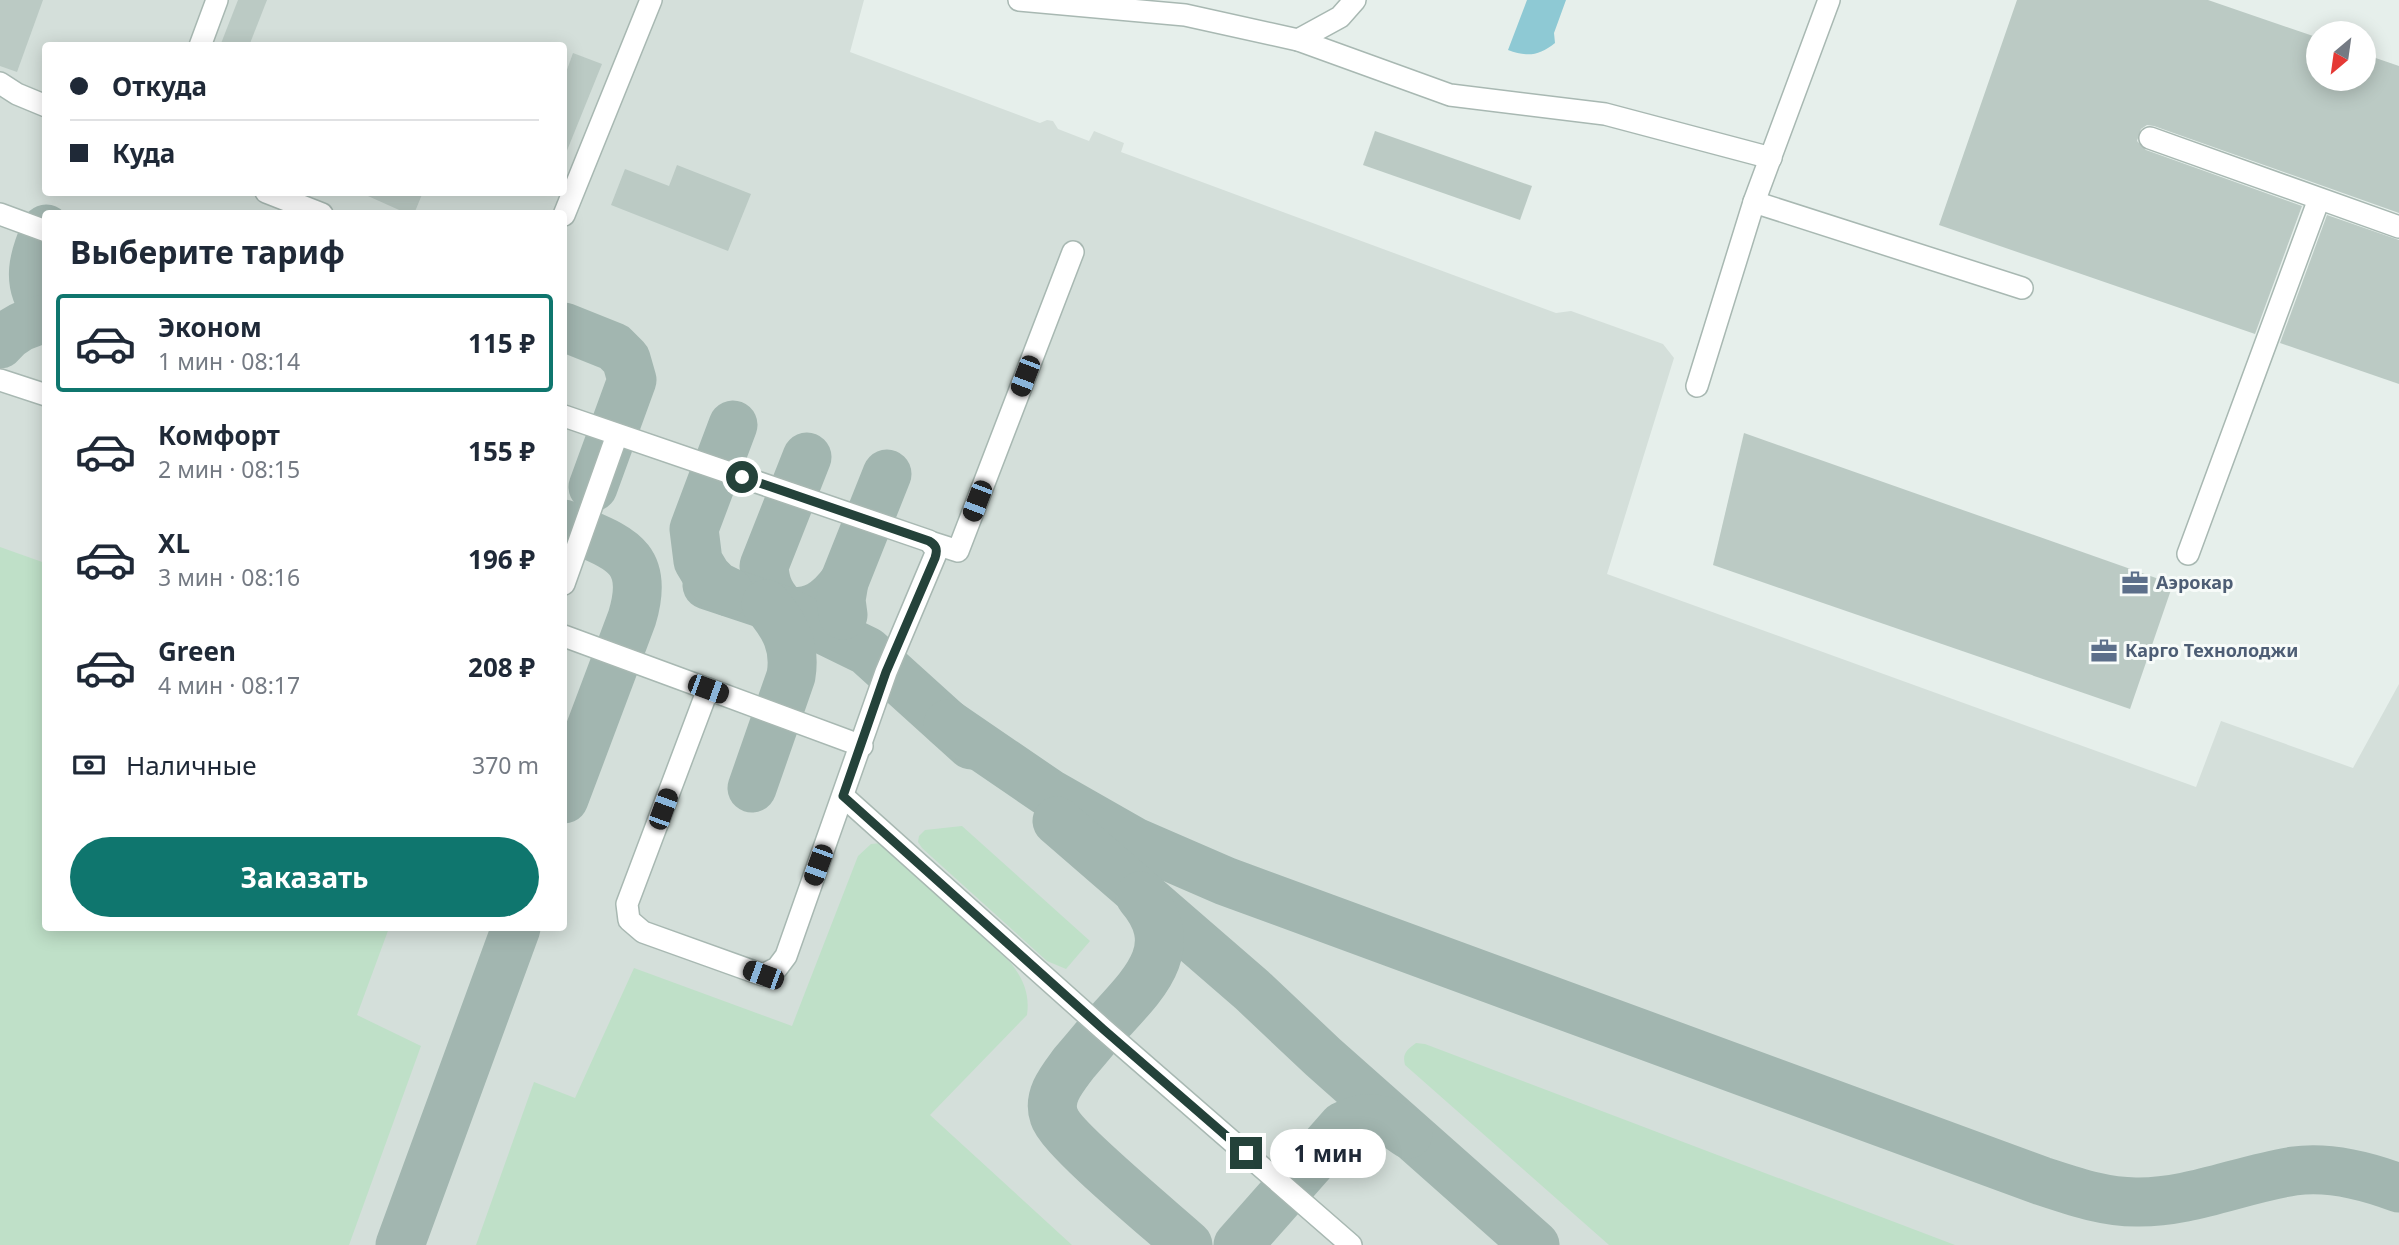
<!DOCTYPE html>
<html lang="ru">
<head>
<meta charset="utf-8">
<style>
  body { margin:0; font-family:"Noto Sans",sans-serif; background:#f6f6f7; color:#1f2937; height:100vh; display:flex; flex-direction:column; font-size:26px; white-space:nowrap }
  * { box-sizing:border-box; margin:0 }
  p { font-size:23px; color:#747a83 }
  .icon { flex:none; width:38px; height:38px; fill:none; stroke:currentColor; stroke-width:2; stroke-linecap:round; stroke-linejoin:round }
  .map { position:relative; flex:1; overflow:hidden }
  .details { position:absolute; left:42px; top:210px; width:525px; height:721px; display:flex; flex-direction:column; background:#fff; border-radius:7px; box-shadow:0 4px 18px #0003 }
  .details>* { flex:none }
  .hud { position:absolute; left:42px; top:42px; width:525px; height:154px; border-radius:7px; box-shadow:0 4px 18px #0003; display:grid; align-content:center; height:154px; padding:0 28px; background:#fff }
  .needle { width:46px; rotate:209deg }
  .fabs { position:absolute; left:2306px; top:21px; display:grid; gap:14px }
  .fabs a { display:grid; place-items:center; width:70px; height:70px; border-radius:50%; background:#fff; box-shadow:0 4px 18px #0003; font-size:35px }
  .end { position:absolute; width:32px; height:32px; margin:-16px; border:9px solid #24423a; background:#fff; box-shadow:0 0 0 4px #fff }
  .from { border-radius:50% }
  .bubble { position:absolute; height:49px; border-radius:24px; background:#fff; box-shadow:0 4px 18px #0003; font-size:23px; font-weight:700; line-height:49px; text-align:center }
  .car { position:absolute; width:21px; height:42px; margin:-21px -10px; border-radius:9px; box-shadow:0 0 5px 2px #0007; background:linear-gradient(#222 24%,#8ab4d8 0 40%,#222 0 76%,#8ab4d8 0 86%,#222 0) }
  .hud b { display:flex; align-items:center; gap:24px; height:66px; font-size:26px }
  .hud b+b { border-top:2px solid #e0e1e3 }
  .hud i { width:18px; height:18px; background:#1f2937 }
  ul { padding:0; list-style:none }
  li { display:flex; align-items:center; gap:21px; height:98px; margin:0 14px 10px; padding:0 14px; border:4px solid transparent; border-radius:7px }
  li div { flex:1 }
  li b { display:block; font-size:26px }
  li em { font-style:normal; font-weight:700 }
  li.active { border-color:#0f766e }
  li>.icon { width:63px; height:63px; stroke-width:1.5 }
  h2 { padding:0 28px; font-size:32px; line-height:84px }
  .pay { display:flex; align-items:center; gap:18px; height:77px; padding:0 28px; font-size:26px }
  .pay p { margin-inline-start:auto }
  .cta { display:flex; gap:14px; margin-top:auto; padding:14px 28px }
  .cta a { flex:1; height:80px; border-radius:42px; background:#0f766e; color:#fff; font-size:28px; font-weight:700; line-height:80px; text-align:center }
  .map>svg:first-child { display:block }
  .built { fill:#d4dfda; fill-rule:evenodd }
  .green { fill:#bfe0c8 }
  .water { fill:#8ec9d4 }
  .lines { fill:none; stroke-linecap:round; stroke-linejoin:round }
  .taxiway { stroke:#a2b6b0; stroke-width:49 }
  .building { fill:#bbcac4 }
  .minor-casing { stroke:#a8b8b2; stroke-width:24 }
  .minor { stroke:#fff; stroke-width:21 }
  .route { stroke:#24423a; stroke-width:9 }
  .labels { text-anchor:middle; stroke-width:6; stroke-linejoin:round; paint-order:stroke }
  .service-label { font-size:18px; font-weight:bold; fill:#4e5e75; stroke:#f7fbf9; text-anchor:start }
</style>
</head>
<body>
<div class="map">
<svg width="2399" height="1245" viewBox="0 0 2399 1245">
  <rect width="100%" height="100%" fill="#e6efeb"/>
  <path class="built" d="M0 0H864L850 52 1040 123 1047 120 1053 121 1058 129 1089 141 1094 131 1124 143 1121 152 1556 313 1571 311 1663 344 1674 358 1607 574 2196 787 2221 721 2353 768 2399 684V1245H0ZM46 46H564V192H46ZM46 214H564V928H46Z"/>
  <g class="green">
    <polygon points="0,547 45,563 46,928 389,928 357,1015 421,1046 349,1245 0,1245"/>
    <polygon points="962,826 1090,941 1066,969 1047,961 922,848 918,842 919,836 925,830"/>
    <path d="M881 843 1011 963C1023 979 1030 994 1027 1015L930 1115 1072 1245H476L534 1082 575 1098 634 968 792 1026 858 856 871 844Z"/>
    <path d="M1416 1043 1425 1044 1955 1245H1609L1405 1065C1402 1053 1407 1050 1416 1043Z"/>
  </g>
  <path class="water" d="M1527 0H1566L1554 33 1555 43C1539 56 1527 57 1508 50Z"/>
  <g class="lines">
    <g class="taxiway">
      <path d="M46 229C34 256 25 283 46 308"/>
      <polyline points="564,327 614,347 626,359 632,380 593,487"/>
      <path d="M0 344C12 329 27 322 46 319"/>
      <path d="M807 457 764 566C765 586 771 597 785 611 812 614 828 604 844 582"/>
      <path d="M564 524C614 547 652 552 632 618L564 799"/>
      <polyline points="707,585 785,611 867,651 971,745"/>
      <polyline points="729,592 717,586 707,576 698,561 694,529 733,425"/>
      <polyline points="843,615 841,600 844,582 887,474"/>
      <path d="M948 724 1049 793 1135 842 1225 881 2042 1181C2073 1191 2103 1202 2136 1202 2190 1203 2241 1179 2294 1171 2328 1166 2367 1176 2399 1188"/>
      <path d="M752 788 791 676C796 646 785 626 766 604"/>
      <polyline points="1057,821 1252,990 1323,1057 1535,1245"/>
      <path d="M1140 896C1182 945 1148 980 1112 1019 1099 1033 1087 1048 1074 1063 1063 1078 1047 1096 1054 1116 1061 1139 1164 1223 1188 1245"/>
      <polyline points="400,1245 516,928"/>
      <path d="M1238 1245 1343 1126C1367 1113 1387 1118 1408 1134"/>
    </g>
  </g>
  <g class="building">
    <polygon points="0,0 43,0 17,72 0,66"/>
    <polygon points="238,0 267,0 249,46 220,46"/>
    <polygon points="2017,0 2208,0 2319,38 2319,79 2364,79 2364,54 2399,66 2399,213 2154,126 2147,125 2141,129 2137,141 2146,150 2302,206 2255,334 1939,225"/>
    <polygon points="573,53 602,64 564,158 564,78"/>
    <polygon points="1375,131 1532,186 1520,220 1363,165"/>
    <polygon points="677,165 751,194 728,251 611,205 625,169 669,186"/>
    <polygon points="359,192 423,192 414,214 408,214"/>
    <polygon points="2327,215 2399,240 2399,384 2280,343"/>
    <polygon points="1744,433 2173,584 2130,709 1713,565"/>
  </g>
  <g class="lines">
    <g class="minor-casing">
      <g id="minor">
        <polyline points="1019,0 1185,15 1298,40 1450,95 1605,114 1771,158"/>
        <polyline points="1298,40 1340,17 1355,0"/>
        <polyline points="200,46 217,0"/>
        <polyline points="0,83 17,94 46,106"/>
        <polyline points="2150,138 2399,227"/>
        <polyline points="266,192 322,214"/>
        <polyline points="1754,202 2022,288"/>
        <polyline points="0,214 46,231"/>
        <polyline points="564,215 651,0"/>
        <polyline points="0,380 46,395"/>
        <polyline points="1697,386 1754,202 1829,0"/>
        <polyline points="564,416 929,541 937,551 886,672 786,956 777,968 763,975 643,932 629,920 627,904 708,689 564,636"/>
        <polyline points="933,543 958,551 1073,252"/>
        <polyline points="2188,554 2319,199"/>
        <polyline points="564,584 617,435"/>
        <polyline points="708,689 862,746"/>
        <polyline points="843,796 1103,1029 1351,1245"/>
      </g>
    </g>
    <use href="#minor" class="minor"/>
  </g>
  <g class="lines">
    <path class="route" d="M742 477 929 541C936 545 938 549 935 558L886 672 843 796 1103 1029 1246 1153"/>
  </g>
  <defs>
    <g id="office-bare" transform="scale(2.1)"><path d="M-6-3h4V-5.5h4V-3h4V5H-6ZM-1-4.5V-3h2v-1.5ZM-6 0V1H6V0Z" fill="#5c6f8a" stroke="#f7fbf9" stroke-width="2.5" paint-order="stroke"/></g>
  </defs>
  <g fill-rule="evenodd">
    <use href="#office-bare" x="2135" y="583"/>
    <use href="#office-bare" x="2104" y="651"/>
  </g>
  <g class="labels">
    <g class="service-label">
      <text x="2156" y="589">Аэрокар</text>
      <text x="2125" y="657">Карго Технолоджи</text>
    </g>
  </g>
</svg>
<div class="fabs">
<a><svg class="needle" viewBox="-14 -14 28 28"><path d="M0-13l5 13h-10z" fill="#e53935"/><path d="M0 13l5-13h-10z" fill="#747a83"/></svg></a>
</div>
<i class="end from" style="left:742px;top:477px"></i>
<i class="end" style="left:1246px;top:1153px"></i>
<div class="bubble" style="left:1270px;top:1129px;width:116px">1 мин</div>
<i class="car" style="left:1025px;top:376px;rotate:201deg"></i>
<i class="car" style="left:977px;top:501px;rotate:201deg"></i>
<i class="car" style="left:708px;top:689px;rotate:110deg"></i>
<i class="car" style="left:663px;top:809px;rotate:20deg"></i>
<i class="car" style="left:818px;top:865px;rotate:200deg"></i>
<i class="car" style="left:763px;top:975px;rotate:290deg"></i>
<div class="hud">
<b><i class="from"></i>Откуда</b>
<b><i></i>Куда</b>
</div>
<section class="details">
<h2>Выберите тариф</h2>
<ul>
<li class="active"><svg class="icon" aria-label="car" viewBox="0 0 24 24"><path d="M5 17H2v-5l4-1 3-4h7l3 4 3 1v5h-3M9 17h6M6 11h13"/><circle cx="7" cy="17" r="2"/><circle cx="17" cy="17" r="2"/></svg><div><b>Эконом</b><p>1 мин · 08:14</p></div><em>115 ₽</em></li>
<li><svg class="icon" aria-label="car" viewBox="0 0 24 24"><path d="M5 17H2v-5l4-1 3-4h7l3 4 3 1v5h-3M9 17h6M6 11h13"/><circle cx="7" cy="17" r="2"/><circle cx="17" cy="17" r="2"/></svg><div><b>Комфорт</b><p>2 мин · 08:15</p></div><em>155 ₽</em></li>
<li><svg class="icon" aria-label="car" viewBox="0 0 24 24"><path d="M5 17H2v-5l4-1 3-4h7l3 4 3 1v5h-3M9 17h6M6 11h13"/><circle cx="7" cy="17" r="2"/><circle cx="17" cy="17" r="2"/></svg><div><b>XL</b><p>3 мин · 08:16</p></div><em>196 ₽</em></li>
<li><svg class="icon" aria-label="car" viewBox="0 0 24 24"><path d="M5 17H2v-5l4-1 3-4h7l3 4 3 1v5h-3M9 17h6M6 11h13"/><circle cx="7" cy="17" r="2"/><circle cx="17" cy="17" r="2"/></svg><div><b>Green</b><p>4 мин · 08:17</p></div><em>208 ₽</em></li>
</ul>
<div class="pay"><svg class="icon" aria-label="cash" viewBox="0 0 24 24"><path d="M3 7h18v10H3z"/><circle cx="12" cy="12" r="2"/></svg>Наличные<p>370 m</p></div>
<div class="cta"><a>Заказать</a></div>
</section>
</div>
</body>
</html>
